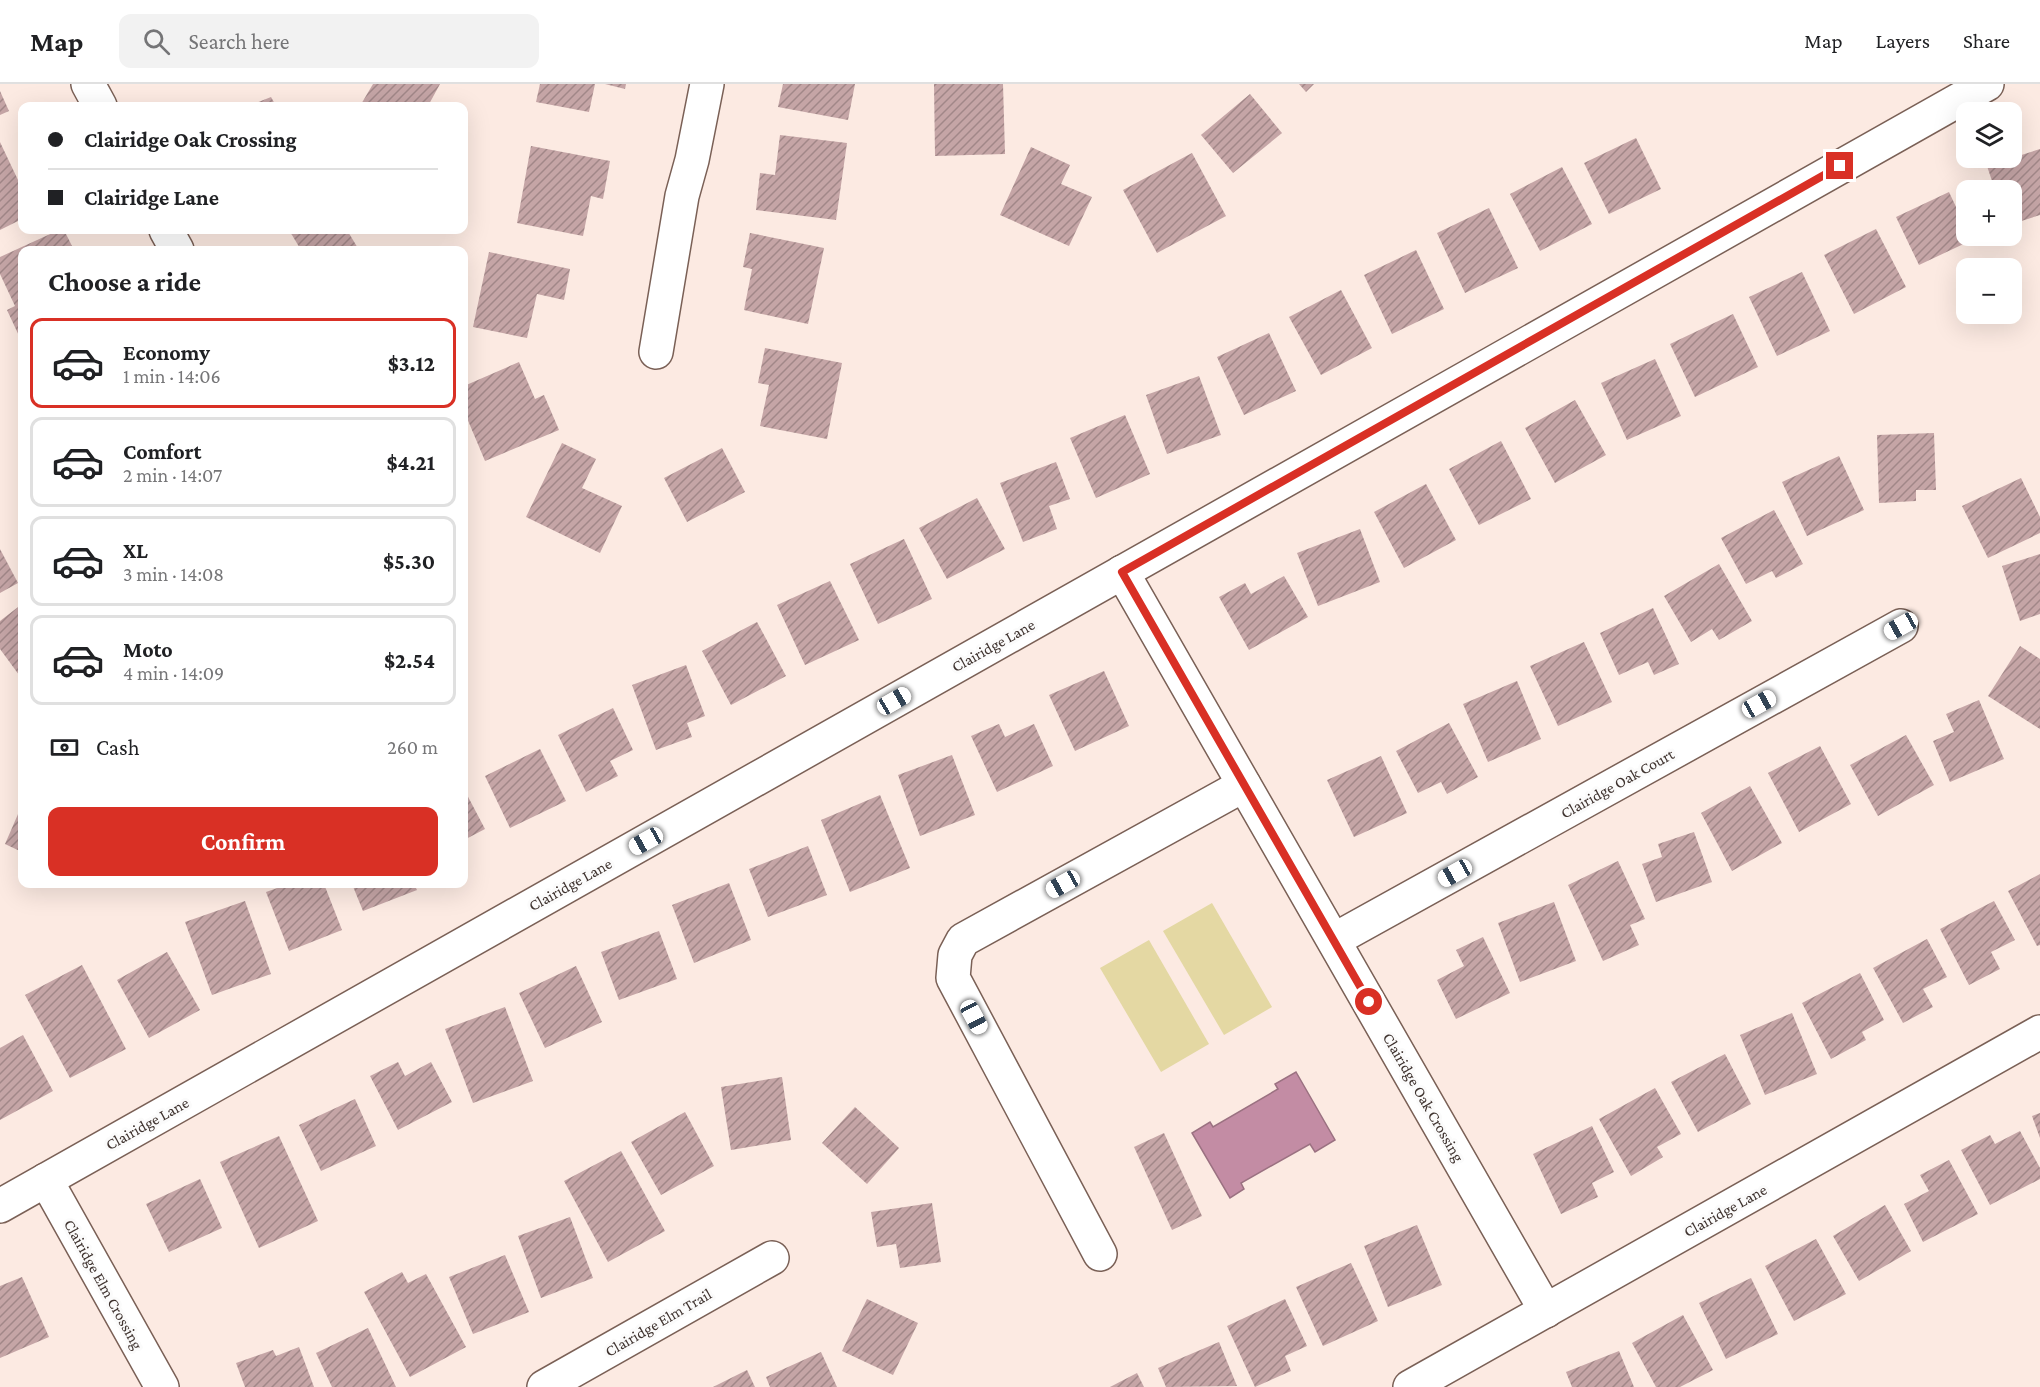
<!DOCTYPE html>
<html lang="en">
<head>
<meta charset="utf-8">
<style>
  body { margin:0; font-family:"Crimson Pro",serif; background:#f2f2f2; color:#202124; height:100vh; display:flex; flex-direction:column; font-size:22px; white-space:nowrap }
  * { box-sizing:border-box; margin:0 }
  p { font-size:20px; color:#757577 }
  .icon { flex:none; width:33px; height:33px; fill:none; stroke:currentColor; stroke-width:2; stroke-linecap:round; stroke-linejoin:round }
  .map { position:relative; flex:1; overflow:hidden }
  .side { position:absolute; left:18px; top:162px; width:450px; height:642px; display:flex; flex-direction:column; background:#fff; border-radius:12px; box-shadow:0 6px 24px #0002 }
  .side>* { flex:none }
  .hud { position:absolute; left:18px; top:18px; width:450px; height:132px; border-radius:12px; box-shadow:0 6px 24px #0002; display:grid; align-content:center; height:132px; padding:0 30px; background:#fff }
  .buttons { position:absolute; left:1956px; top:18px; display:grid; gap:12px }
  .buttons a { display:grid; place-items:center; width:66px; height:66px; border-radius:12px; background:#fff; box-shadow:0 6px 24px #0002; font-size:30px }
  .end { position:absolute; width:27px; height:27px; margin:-14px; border:8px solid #d93025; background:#fff; box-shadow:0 0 0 3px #fff }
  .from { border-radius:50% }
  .car { position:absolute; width:18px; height:36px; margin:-18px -9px; border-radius:8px; box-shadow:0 0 4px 2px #0007; background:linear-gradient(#fff 24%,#345 0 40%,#fff 0 76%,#345 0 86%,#fff 0) }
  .hud b { display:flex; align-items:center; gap:21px; height:57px; font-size:22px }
  .hud b+b { border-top:2px solid #e0e0e0 }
  .hud i { width:15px; height:15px; background:#202124 }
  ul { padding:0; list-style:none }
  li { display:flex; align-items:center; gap:18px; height:90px; margin:0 12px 9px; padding:0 18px; border:3px solid #e0e0e0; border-radius:12px }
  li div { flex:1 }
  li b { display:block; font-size:22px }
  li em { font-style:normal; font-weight:700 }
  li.active { border-color:#d93025 }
  li>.icon { width:54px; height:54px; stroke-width:1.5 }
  h2 { padding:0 30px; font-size:27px; line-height:72px }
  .pay { display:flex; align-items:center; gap:15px; height:66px; padding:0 30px; font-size:22px }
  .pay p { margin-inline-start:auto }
  .cta { display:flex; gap:12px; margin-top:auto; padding:12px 30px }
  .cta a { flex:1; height:69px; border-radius:12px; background:#d93025; color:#fff; font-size:24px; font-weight:700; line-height:69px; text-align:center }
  header { display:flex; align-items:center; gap:36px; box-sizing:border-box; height:84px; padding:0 30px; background:#fff; border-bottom:2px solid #e0e0e0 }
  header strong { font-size:28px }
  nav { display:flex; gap:33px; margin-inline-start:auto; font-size:21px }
  .search { width:420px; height:54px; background:#f2f2f2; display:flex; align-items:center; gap:15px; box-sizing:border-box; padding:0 21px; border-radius:12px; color:#757577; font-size:22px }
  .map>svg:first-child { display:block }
  .grass { fill:#e4d8a3 }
  .water { fill:#c38ca4; stroke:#9b7181; stroke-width:1.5 }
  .building { fill:url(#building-hatch) }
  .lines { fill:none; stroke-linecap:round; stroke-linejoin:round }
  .minor-casing { stroke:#7a6056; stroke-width:36 }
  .minor { stroke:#fff; stroke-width:33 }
  .route { stroke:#d93025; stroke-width:8 }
  .labels { text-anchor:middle; stroke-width:6; stroke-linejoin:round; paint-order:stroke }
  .street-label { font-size:16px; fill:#3f332f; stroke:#fbfbfb }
</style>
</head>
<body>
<header>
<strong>Map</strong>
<div class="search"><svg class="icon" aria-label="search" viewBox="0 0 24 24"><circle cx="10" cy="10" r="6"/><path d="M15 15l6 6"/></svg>Search here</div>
<nav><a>Map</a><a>Layers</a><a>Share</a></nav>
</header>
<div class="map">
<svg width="2040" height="1303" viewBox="0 0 2040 1303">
  <defs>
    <pattern id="building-hatch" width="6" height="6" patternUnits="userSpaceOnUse" patternTransform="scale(1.5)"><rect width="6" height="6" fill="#c5a5a6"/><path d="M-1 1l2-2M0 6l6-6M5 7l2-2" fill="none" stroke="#a18788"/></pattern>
  </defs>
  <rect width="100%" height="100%" fill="#fceae2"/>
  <g class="grass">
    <polygon points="1212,819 1272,923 1224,951 1163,847"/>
    <polygon points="1149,856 1209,960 1161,988 1100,884"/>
  </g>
  <polygon class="water" points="1296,988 1335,1056 1315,1068 1310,1060 1241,1099 1244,1105 1230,1114 1192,1049 1210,1038 1213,1043 1278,1005 1275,1000"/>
  <g class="building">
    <polygon points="373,0 440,0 428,22 360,22"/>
    <polygon points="540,0 595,0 589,28 536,18"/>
    <polygon points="605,0 626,0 625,5"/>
    <polygon points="783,0 855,0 848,36 778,23"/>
    <polygon points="934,0 1003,0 1005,70 935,72"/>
    <polygon points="1299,0 1314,0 1306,8"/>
    <polygon points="0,7 9,27 0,31"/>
    <polygon points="1250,10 1282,49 1233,89 1201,51"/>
    <polygon points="271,13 276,22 248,22"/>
    <polygon points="780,51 847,59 836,136 756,126 760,89 775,91"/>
    <polygon points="1636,54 1661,105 1609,130 1584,79"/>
    <polygon points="0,58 18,96 22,94 22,135 0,146"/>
    <polygon points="531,62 610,77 603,115 591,112 583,152 517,139"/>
    <polygon points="1031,63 1070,81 1061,100 1092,113 1069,162 1000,131"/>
    <polygon points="2040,65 2040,131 2012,140 2012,106 1995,106 1987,82"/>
    <polygon points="1192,69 1226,132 1157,169 1123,106"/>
    <polygon points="1562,83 1592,140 1540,167 1510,110"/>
    <polygon points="1949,108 1966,144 1966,152 1970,152 1972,156 1919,181 1896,133"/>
    <polygon points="1489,124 1518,184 1465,209 1437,149"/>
    <polygon points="1876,145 1906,203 1854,230 1824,171"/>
    <polygon points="59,146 64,146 74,166 22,166 22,253 20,254 7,226 15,222 0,190 0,173"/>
    <polygon points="289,146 347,146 359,166 301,166"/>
    <polygon points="750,149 824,164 808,240 744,226 752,185 743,183"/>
    <polygon points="1416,166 1444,225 1392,250 1364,191"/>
    <polygon points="489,168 570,185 564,216 537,210 527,254 473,243"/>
    <polygon points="1802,188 1830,247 1777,272 1749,213"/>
    <polygon points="1341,206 1372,264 1321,291 1289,233"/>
    <polygon points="1733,230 1758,283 1695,313 1670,260"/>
    <polygon points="1269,249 1296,307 1244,331 1217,273"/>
    <polygon points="765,264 842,279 827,355 760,342 769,301 758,299"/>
    <polygon points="1655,275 1681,332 1627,356 1601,299"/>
    <polygon points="519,278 535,315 544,311 559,346 485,377 464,327 464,302"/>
    <polygon points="1199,292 1221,351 1167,370 1146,311"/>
    <polygon points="1575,316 1606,371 1555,399 1525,344"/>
    <polygon points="1125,331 1150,390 1096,414 1070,354"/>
    <polygon points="1934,349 1936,406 1916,406 1916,417 1879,419 1877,351"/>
    <polygon points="1501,357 1531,415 1479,441 1449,385"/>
    <polygon points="562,359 596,375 582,404 622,422 600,469 526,433"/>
    <polygon points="722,364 745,408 687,438 664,394"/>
    <polygon points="1839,372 1864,426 1807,452 1782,398"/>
    <polygon points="1056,378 1070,415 1049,422 1057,445 1023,458 1000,399"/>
    <polygon points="2021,394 2040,433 2040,449 1988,474 1962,422"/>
    <polygon points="1426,400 1456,456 1404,484 1374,428"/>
    <polygon points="977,414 1005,465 947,495 919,444"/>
    <polygon points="1774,426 1803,480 1776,494 1772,487 1746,500 1721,454"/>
    <polygon points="1360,445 1380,498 1318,522 1297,469"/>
    <polygon points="904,455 932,515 878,540 850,480"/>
    <polygon points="0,465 18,499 0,509"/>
    <polygon points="2040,470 2040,530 2020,537 2002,482"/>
    <polygon points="1719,480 1752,537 1719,556 1712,545 1691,558 1664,512"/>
    <polygon points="1284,492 1308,533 1249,566 1219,513 1245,499 1251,510"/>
    <polygon points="830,497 859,556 805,581 777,521"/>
    <polygon points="22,520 22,595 0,565 0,537"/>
    <polygon points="1653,524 1679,580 1654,591 1648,578 1619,591 1600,549"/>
    <polygon points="757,538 786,592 731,621 702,567"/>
    <polygon points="1584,558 1612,618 1558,642 1530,582"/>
    <polygon points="2020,562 2040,575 2040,645 1988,612"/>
    <polygon points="686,581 705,632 687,639 692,653 656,666 632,601"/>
    <polygon points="1104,587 1129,642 1075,667 1049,611"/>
    <polygon points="1517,597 1541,655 1488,678 1463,620"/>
    <polygon points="1979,616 2004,675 1950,698 1933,657 1954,648 1946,630"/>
    <polygon points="613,624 633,666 610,677 618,692 586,708 558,651"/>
    <polygon points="1449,639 1478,693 1447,710 1441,698 1418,709 1396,667"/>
    <polygon points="999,640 1005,653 1034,640 1053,682 997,708 971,652"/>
    <polygon points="1906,651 1934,701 1878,732 1850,681"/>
    <polygon points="1820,662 1851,720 1799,748 1768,689"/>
    <polygon points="540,665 566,717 510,744 485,692"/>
    <polygon points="952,671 975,731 920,752 898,691"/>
    <polygon points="1381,672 1407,729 1354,753 1327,696"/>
    <polygon points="1750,702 1782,759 1732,787 1701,729"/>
    <polygon points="465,707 485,745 464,756 464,708"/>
    <polygon points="880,711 910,784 850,808 821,736"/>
    <polygon points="22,721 22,768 5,760"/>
    <polygon points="1694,748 1712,798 1656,818 1642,780 1662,773 1658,760"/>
    <polygon points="808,762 827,811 768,833 749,785"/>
    <polygon points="1618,777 1645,835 1630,841 1639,861 1603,877 1568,801"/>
    <polygon points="2040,790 2040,861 2037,862 2008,807"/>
    <polygon points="729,799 751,856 694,879 672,821"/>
    <polygon points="289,800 324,800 342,846 289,867 266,808"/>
    <polygon points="352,800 414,800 417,806 363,827"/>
    <polygon points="245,817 271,890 212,911 185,838"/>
    <polygon points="1994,817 2015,856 1991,868 2000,885 1969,901 1940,845"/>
    <polygon points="1554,818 1576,877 1520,898 1498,839"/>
    <polygon points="659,847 677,895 619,916 601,868"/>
    <polygon points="1483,853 1510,909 1456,935 1437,896 1464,882 1456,866"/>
    <polygon points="1927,855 1947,893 1923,905 1933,923 1903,939 1873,884"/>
    <polygon points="167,868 200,926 149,954 117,896"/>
    <polygon points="82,881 126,965 70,994 25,911"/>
    <polygon points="576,882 602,938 545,964 519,909"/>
    <polygon points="1860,889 1884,936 1862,948 1866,956 1831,975 1802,919"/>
    <polygon points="505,923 533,997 473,1019 445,945"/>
    <polygon points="1792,929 1817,990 1765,1011 1740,951"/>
    <polygon points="23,951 53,1007 0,1036 0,964"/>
    <polygon points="1725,970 1751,1020 1698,1048 1671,998"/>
    <polygon points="398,978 405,992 431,978 452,1018 398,1046 370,992"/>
    <polygon points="782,993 791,1056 731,1066 721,1003"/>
    <polygon points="1655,1004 1681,1050 1657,1063 1663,1073 1631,1092 1599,1035"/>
    <polygon points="355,1015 376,1062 321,1087 299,1041"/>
    <polygon points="855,1023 899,1064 867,1100 822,1059"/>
    <polygon points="685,1028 714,1082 661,1111 631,1058"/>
    <polygon points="2040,1029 2040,1054 2032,1032"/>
    <polygon points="1592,1042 1614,1088 1592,1099 1598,1113 1561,1130 1533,1070"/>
    <polygon points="2020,1047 2040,1084 2040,1095 1990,1121 1961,1066 1990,1051 1995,1060"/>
    <polygon points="1164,1049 1202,1132 1172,1146 1134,1063"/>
    <polygon points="279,1052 318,1137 259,1164 220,1078"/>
    <polygon points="621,1067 665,1147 608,1178 564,1097"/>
    <polygon points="1949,1076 1978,1130 1923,1158 1904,1120 1929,1107 1920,1091"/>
    <polygon points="200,1095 222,1144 169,1168 146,1120"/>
    <polygon points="932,1119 941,1178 900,1184 896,1160 877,1163 871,1128"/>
    <polygon points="1885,1121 1911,1167 1859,1197 1833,1152"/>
    <polygon points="570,1133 593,1194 541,1214 518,1152"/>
    <polygon points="1417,1141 1442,1201 1388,1223 1364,1162"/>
    <polygon points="1816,1155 1846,1210 1794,1237 1765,1182"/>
    <polygon points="505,1171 529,1228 473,1250 449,1193"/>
    <polygon points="1351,1179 1378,1237 1323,1262 1296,1203"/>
    <polygon points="402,1188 408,1199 426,1190 466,1263 410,1293 364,1208"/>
    <polygon points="22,1193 49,1253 0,1274 0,1202"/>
    <polygon points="1751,1194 1778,1250 1726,1275 1699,1219"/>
    <polygon points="867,1215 918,1239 893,1291 842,1267"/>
    <polygon points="1285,1215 1307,1262 1285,1272 1291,1287 1255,1303 1227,1242"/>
    <polygon points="1683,1231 1713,1286 1680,1303 1656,1303 1632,1259"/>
    <polygon points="368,1244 396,1303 332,1303 316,1269"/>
    <polygon points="1219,1258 1237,1302 1166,1303 1158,1284"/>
    <polygon points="299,1263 314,1303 245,1303 236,1279 273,1266 276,1272"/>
    <polygon points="1619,1267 1634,1303 1572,1303 1566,1288"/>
    <polygon points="821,1268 837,1303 770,1303 766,1293"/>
    <polygon points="747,1286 755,1303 713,1303"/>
    <polygon points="1137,1289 1144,1303 1110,1303"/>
  </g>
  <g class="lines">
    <g class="minor-casing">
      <g id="minor">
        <polyline points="88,0 100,22"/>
        <polyline points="166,146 177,166"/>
        <polyline points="656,268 682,112 692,76 707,0"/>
        <polyline points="1122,488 1546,1227"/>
        <polyline points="1334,856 1901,542"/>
        <polyline points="46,1096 162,1303"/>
        <polyline points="0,1122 1987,0"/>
        <polyline points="1100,1170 953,894 955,871 963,856 1244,701"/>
        <polyline points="544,1303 772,1174"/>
        <polyline points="1410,1303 2040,948"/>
      </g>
    </g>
    <use href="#minor" class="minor"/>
  </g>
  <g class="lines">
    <polyline class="route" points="1369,918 1122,488 1840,82"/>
  </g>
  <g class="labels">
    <g class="street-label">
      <text transform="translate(993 561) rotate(-29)" y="6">Clairidge Lane</text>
      <text transform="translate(1617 699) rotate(-29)" y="6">Clairidge Oak Court</text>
      <text transform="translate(570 800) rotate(-29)" y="6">Clairidge Lane</text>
      <text transform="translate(1424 1013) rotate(60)" y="6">Clairidge Oak Crossing</text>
      <text transform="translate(147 1039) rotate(-29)" y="6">Clairidge Lane</text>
      <text transform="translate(1725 1126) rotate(-29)" y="6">Clairidge Lane</text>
      <text transform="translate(104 1200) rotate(61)" y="6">Clairidge Elm Crossing</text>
      <text transform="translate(658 1238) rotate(-30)" y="6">Clairidge Elm Trail</text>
    </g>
  </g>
</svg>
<div class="buttons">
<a><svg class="icon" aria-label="layers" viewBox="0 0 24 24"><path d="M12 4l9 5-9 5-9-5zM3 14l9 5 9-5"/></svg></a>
<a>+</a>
<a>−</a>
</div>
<i class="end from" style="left:1369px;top:918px"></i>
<i class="end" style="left:1840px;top:82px"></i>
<i class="car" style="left:1901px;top:542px;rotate:241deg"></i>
<i class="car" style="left:894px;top:617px;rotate:60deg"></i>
<i class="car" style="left:1759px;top:620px;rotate:61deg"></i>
<i class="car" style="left:646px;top:757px;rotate:241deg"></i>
<i class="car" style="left:1455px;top:789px;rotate:241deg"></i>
<i class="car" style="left:1063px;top:800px;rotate:241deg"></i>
<i class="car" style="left:974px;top:933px;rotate:152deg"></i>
<div class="hud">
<b><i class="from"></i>Clairidge Oak Crossing</b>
<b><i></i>Clairidge Lane</b>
</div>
<section class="side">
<h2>Choose a ride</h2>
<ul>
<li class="active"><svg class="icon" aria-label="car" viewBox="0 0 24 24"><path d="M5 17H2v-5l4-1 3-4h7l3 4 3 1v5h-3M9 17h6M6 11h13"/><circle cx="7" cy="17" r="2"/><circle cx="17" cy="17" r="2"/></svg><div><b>Economy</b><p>1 min · 14:06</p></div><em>$3.12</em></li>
<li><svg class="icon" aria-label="car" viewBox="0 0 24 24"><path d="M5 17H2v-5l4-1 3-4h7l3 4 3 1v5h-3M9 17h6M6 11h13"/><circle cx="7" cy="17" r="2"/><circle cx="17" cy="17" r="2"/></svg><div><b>Comfort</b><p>2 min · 14:07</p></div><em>$4.21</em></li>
<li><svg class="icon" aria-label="car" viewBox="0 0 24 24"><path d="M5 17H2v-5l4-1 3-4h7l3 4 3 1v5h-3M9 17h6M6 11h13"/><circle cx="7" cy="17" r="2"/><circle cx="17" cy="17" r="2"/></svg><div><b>XL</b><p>3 min · 14:08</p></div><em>$5.30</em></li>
<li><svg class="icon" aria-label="car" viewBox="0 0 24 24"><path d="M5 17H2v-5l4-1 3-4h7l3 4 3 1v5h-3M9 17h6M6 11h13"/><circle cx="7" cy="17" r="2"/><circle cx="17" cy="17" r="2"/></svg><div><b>Moto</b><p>4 min · 14:09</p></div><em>$2.54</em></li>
</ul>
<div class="pay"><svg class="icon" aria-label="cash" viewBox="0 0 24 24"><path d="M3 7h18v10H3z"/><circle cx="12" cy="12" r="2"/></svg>Cash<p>260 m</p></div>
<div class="cta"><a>Confirm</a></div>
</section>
</div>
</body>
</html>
